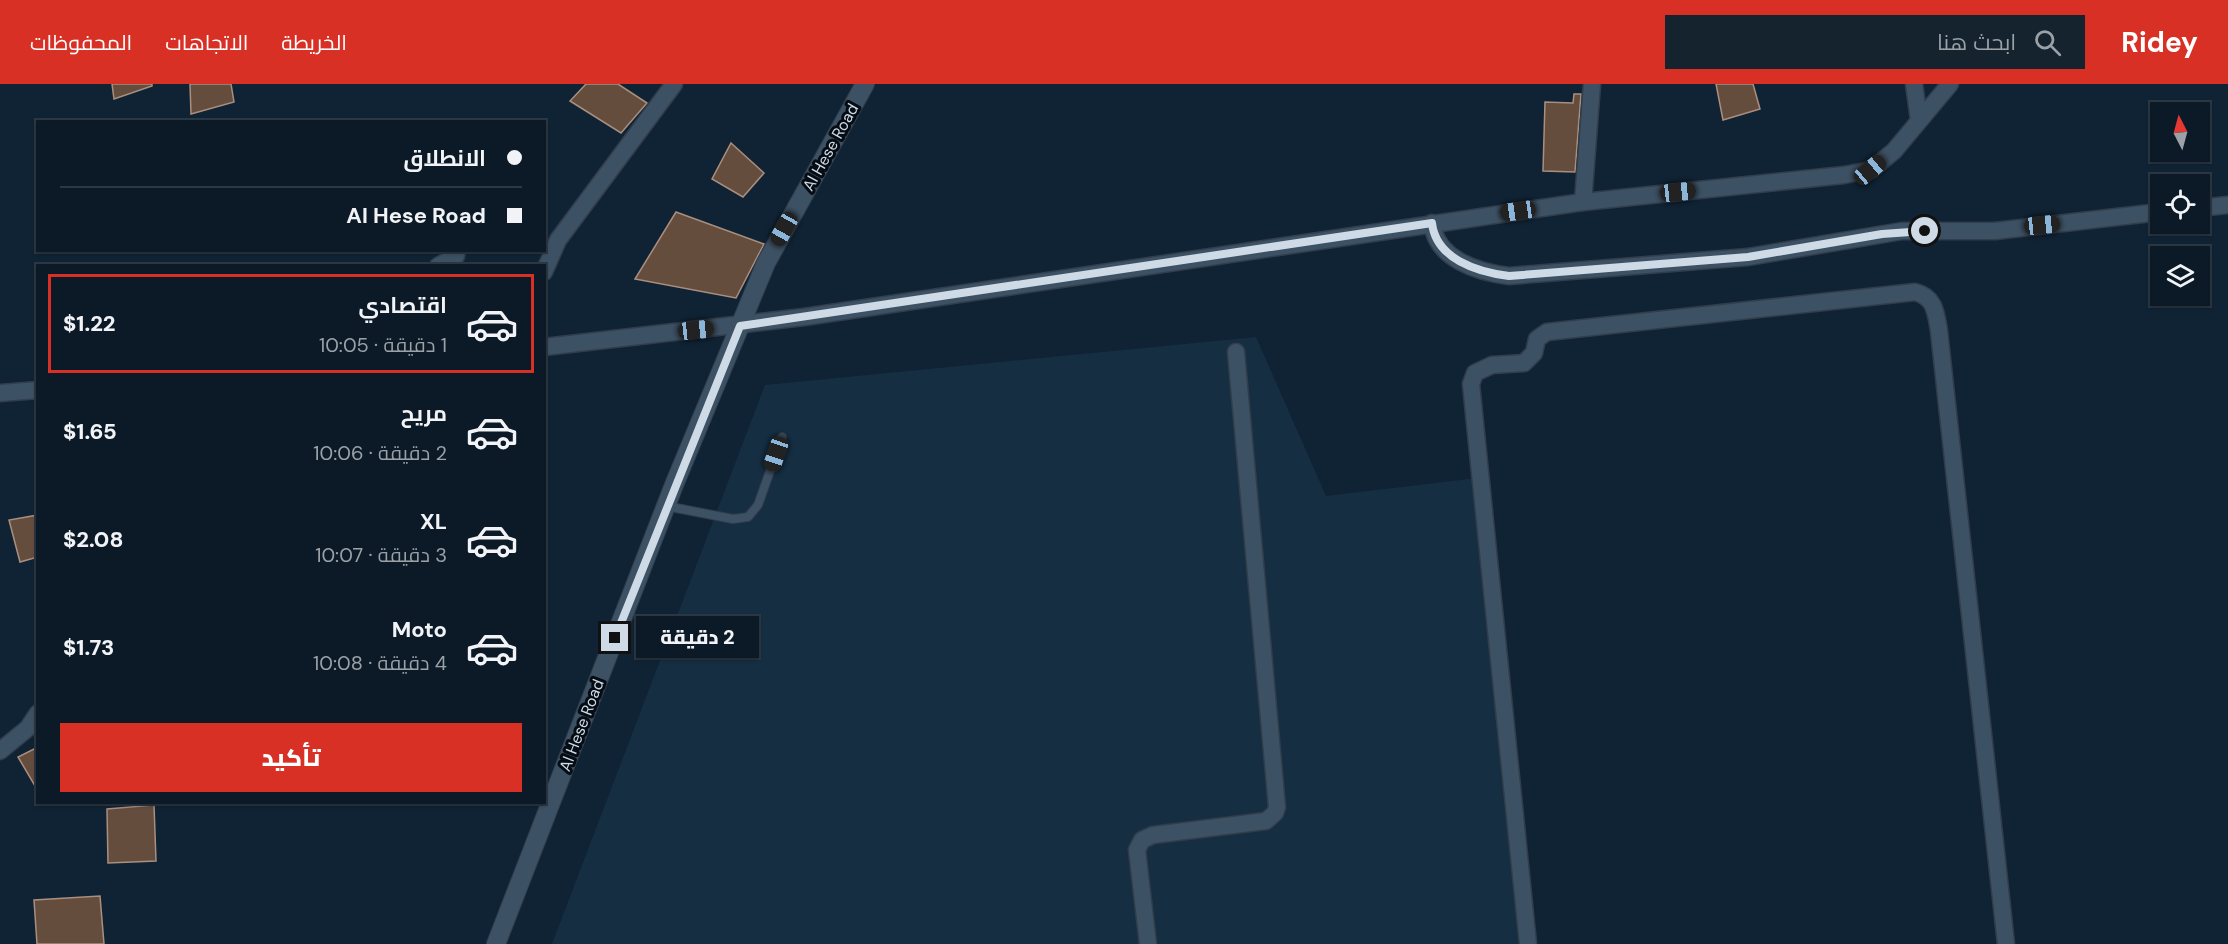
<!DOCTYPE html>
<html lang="ar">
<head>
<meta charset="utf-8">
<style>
  body { margin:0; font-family:"DM Sans",Cairo,sans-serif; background:#15232f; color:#f1f3f6; direction:rtl; height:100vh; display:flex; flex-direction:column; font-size:22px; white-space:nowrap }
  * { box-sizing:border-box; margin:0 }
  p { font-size:20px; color:#9aa1a7 }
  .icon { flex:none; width:33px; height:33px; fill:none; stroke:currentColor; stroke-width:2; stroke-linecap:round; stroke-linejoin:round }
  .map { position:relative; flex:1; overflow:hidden; direction:ltr }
  .sheet { position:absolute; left:36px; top:180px; width:510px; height:540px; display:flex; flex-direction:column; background:#0c1a27; border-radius:0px; box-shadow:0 2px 4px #0004,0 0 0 2px #2c3844; direction:rtl }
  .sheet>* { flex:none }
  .banner { position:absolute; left:36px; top:36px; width:510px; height:132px; border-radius:0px; box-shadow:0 2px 4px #0004,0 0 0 2px #2c3844; direction:rtl; display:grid; align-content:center; height:132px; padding:0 24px; background:#0c1a27 }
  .needle { width:39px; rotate:354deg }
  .controls { position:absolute; left:2150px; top:18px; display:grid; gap:12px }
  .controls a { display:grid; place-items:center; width:60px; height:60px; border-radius:0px; background:#0c1a27; box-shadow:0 2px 4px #0004,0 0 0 2px #2c3844; font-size:30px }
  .end { position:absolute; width:27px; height:27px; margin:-14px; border:8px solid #cedae5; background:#111; box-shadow:0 0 0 3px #111 }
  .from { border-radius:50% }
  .bubble { position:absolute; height:42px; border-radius:0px; background:#0c1a27; box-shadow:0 2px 4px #0004,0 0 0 2px #2c3844; font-size:20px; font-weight:800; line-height:42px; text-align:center; direction:rtl }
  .car { position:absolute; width:18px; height:36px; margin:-18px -9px; border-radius:8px; box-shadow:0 0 4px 2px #0007; background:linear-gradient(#222 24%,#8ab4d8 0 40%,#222 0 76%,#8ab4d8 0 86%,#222 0) }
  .banner b { display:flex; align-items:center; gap:21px; height:57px; font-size:22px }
  .banner b+b { border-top:2px solid #2c3844 }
  .banner i { width:15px; height:15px; background:#f1f3f6 }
  ul { padding:10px 0 0; list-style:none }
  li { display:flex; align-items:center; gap:18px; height:99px; margin:0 12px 9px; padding:0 12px; border:3px solid transparent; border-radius:0px }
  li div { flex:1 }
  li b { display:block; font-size:22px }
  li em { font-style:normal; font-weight:800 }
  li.current { border-color:#d93025 }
  li>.icon { width:54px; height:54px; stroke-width:1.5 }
  .primary-button { display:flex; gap:12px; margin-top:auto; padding:12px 24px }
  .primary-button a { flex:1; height:69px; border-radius:0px; background:#d93025; color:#fff; font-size:24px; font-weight:800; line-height:69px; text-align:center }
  header { display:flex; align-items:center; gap:36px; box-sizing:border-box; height:84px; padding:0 30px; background:#d93025; color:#fff }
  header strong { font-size:28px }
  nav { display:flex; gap:33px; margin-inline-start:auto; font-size:21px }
  .search { width:420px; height:54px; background:#15232f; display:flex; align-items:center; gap:15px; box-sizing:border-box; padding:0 21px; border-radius:0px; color:#9aa1a7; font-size:22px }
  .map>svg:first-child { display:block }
  .built { fill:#152e42 }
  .building { fill:#654d3e; stroke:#aa8f7f; stroke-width:1.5 }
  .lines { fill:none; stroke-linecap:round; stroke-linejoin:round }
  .service-casing { stroke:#313d4b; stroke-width:10 }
  .minor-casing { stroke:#313d4b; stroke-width:19 }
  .tertiary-casing { stroke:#313d4b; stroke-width:20 }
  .service { stroke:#3d5164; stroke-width:8 }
  .minor { stroke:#3d5164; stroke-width:16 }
  .tertiary { stroke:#3d5164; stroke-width:18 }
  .route { stroke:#cedae5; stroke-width:8 }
  .labels { text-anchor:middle; stroke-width:6; stroke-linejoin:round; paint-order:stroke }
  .street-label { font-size:16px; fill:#cedae5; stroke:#050c13 }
</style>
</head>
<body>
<header>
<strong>Ridey</strong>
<div class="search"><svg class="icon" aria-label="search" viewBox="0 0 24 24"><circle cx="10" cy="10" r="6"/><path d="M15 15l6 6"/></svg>ابحث هنا</div>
<nav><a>الخريطة</a><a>الاتجاهات</a><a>المحفوظات</a></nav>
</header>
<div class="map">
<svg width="2228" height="860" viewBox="0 0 2228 860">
  <rect width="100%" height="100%" fill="#102334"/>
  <polygon class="built" points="1256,253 1326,412 1486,393 1522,860 552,860 765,301"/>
  <g class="building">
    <polygon points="112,0 152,0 152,2 114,15"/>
    <polygon points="190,0 231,0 234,18 191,30"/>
    <polygon points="586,0 618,0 647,19 621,49 570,17"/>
    <polygon points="1716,0 1753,0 1760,25 1723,36"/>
    <polygon points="1574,10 1581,10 1575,88 1543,87 1545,18 1573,19"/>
    <polygon points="731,59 764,89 743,113 712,95"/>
    <polygon points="676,128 764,160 736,214 635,195"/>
    <polygon points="38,431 38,473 20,478 9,436"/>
    <polygon points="38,663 38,707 18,673"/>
    <polygon points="154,721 156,777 108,779 107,725"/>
    <polygon points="100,812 104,860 37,860 34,816"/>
  </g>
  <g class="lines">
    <g class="service-casing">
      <polyline id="service" points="666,422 733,435 748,433 758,421 782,353"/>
    </g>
    <g class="minor-casing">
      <g id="minor">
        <polyline points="1914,0 1919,36"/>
        <polyline points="1583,118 1592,0"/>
        <polyline points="2199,124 2228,121"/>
        <path d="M1432 139C1436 175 1477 188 1509 192L1748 173 1902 147H1995L2160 128"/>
        <polyline points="438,182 456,172 457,166"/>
        <polyline points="544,188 558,156 674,0"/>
        <polyline points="544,263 804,233 1583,118 1844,91 1871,86 1894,67 1950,0"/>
        <polyline points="0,309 38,306"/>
        <polyline points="0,667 28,644 38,629"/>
        <polyline points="1148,860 1137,766 1142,756 1153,751 1266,737 1275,729 1277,723 1236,268"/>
        <path d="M1528 860 1471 300 1475 289 1492 281 1524 279 1534 269 1537 255 1547 248 1915 208C1935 213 1936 229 1939 247L2006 860"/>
      </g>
    </g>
    <g class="tertiary-casing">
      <polyline id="tertiary" points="496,860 674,401 766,179 865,0"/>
    </g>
    <use href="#service" class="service"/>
    <use href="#minor" class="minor"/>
    <use href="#tertiary" class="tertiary"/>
  </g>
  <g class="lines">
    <path class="route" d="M615 554 740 242 1432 139C1436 175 1477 188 1509 192L1748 173 1882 150 1925 147"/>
  </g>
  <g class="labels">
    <g class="street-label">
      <text transform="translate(830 63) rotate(-61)" y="6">Al Hese Road</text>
      <text transform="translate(581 641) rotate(-69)" y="6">Al Hese Road</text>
    </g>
  </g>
</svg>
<div class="controls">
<a><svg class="needle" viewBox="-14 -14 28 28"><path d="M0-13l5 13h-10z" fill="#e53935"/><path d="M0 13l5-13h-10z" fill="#9aa1a7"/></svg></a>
<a><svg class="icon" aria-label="locate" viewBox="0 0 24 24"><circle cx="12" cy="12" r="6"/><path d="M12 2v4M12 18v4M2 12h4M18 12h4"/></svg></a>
<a><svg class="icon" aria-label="layers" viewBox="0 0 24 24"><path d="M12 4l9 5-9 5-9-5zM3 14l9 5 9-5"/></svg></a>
</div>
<i class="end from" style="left:1925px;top:147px"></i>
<i class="end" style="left:615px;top:554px"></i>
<div class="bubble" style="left:636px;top:532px;width:123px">2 دقيقة</div>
<i class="car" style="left:1870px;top:86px;rotate:50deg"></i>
<i class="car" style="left:1678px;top:108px;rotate:84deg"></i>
<i class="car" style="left:1518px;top:127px;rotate:262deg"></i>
<i class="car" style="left:2042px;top:141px;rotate:84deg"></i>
<i class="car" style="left:784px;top:145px;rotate:209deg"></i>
<i class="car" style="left:696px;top:246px;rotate:84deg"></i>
<i class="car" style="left:776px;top:370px;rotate:199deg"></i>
<div class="banner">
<b><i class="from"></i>الانطلاق</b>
<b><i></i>Al Hese Road</b>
</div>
<section class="sheet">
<ul>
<li class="current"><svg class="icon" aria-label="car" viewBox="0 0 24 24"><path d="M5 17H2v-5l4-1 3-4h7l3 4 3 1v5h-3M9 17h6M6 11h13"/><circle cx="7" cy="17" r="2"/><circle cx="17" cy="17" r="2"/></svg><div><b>اقتصادي</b><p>1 دقيقة · 10:05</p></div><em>$1.22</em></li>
<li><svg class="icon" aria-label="car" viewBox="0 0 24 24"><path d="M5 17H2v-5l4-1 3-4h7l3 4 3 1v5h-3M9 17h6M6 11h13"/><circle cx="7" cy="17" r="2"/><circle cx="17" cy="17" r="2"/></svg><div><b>مريح</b><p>2 دقيقة · 10:06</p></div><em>$1.65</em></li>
<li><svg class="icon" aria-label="car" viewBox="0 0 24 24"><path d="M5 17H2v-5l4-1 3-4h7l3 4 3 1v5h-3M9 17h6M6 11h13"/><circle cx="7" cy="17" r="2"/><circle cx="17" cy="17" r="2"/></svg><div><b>XL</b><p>3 دقيقة · 10:07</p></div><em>$2.08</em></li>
<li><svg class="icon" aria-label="car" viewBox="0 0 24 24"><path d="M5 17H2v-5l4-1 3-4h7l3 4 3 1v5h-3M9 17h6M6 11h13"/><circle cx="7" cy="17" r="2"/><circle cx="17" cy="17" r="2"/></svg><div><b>Moto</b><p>4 دقيقة · 10:08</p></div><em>$1.73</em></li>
</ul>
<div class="primary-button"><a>تأكيد</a></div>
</section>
</div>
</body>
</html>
